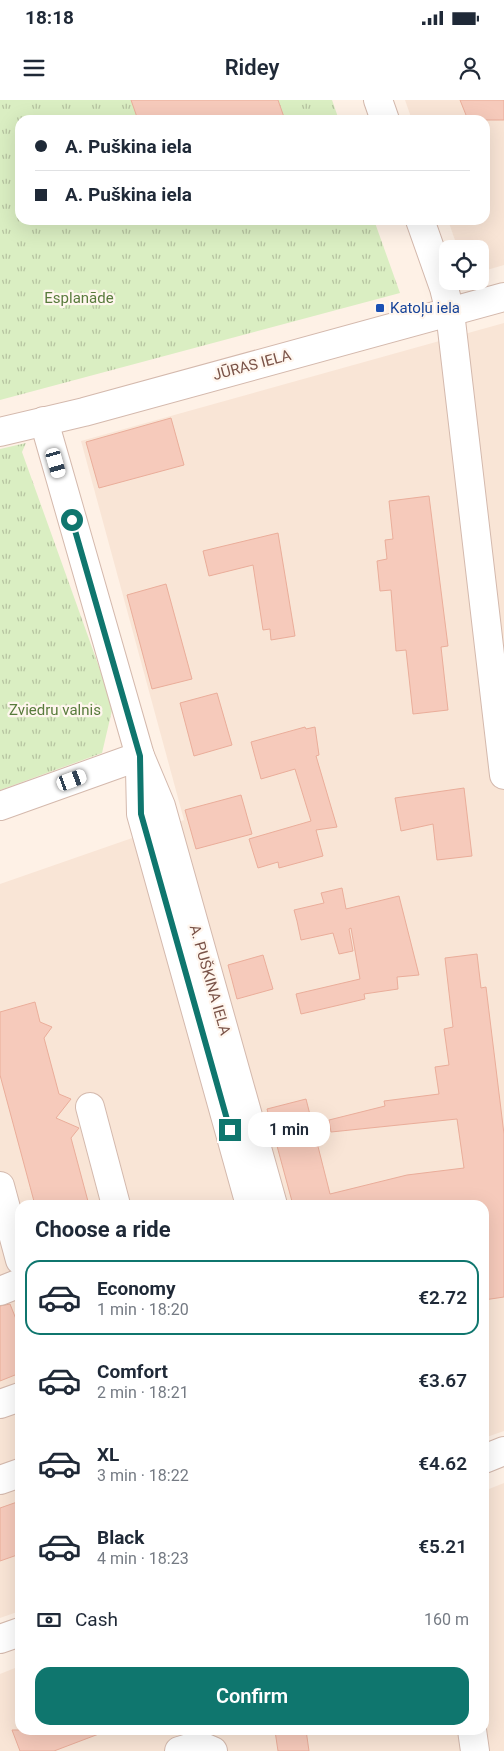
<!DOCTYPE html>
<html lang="en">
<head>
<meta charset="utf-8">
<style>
  body { margin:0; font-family:Roboto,sans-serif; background:#f6f6f7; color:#1f2937; height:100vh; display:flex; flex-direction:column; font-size:19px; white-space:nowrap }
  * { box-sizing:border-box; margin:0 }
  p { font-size:16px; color:#747a83 }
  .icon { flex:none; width:28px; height:28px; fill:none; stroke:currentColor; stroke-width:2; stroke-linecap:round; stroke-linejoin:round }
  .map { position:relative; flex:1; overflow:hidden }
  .drawer { position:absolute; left:15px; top:1100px; width:474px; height:535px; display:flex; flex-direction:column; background:#fff; border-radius:15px; box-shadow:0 5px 20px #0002 }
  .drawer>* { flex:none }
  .banner { position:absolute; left:15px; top:15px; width:475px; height:110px; border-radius:15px; box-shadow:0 5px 20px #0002; display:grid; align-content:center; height:110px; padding:0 20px; background:#fff }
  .controls { position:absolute; left:439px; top:140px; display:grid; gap:10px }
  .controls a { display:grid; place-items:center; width:50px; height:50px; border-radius:10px; background:#fff; box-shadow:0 5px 20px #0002; font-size:25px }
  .end { position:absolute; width:22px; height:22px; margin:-11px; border:6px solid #0f766e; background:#fff; box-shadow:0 0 0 2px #fff }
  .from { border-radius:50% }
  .bubble { position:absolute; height:35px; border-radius:15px; background:#fff; box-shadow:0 5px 20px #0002; font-size:16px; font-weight:600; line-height:35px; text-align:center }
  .car { position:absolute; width:15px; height:30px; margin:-15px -8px; border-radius:6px; box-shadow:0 0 4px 1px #0007; background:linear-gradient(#fff 24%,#345 0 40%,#fff 0 76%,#345 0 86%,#fff 0) }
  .banner b { display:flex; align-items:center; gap:18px; height:48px; font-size:19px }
  .banner b+b { border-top:1px solid #e0e1e3 }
  .banner i { width:12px; height:12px; background:#1f2937 }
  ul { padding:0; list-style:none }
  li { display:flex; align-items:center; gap:15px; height:75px; margin:0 10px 8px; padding:0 10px; border:2px solid transparent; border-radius:15px }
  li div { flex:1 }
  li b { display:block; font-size:19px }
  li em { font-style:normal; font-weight:600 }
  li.selected { border-color:#0f766e }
  li>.icon { width:45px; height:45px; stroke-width:1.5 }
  h2 { padding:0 20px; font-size:22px; line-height:60px }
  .pay { display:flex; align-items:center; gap:12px; height:55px; padding:0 20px; font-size:19px }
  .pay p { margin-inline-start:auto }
  .button { display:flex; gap:10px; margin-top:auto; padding:10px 20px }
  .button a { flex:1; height:58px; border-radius:15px; background:#0f766e; color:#fff; font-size:20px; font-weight:600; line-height:58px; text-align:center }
  .status { display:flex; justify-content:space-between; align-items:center; height:35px; padding:0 25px; background:#fff; direction:ltr }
  .status svg { height:14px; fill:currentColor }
  header { display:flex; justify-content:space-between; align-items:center; height:65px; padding:0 20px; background:#fff; font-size:22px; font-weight:600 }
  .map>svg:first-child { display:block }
  .residential { fill:#f9e5d6 }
  .grass { fill:url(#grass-tufts) }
  .building { fill:#f6cabb; stroke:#eaad9a }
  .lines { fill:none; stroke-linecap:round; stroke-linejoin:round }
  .minor-casing { stroke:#d4b9ad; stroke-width:30 }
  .tertiary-casing { stroke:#d4b9ad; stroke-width:30 }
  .minor { stroke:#fff; stroke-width:28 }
  .tertiary { stroke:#fff; stroke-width:28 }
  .route { stroke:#0f766e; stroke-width:6 }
  .transit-dot { fill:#1a4fb4; stroke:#fff6ee; stroke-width:2 }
  .labels { text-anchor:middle; stroke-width:4.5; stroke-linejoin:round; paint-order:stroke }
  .park-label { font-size:15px; fill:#587b3c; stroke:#fff6ee }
  .transit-label { font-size:15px; fill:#164399; stroke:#fff6ee; text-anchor:start }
  .street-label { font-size:15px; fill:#7a5348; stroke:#fff6ee }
</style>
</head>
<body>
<div class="status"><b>18:18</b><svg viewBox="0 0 49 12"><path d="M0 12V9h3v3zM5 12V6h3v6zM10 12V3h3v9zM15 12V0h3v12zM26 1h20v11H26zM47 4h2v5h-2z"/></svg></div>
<header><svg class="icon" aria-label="menu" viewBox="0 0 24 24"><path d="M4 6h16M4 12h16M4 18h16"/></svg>Ridey<svg class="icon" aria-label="person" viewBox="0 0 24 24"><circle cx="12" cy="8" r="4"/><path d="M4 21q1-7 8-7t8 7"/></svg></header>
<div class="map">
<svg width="504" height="1651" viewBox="0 0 504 1651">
  <defs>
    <pattern id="grass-tufts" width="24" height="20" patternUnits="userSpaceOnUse" patternTransform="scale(1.25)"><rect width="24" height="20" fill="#daeec2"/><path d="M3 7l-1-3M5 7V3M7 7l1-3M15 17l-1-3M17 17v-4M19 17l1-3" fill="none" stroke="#b6c3a0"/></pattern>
  </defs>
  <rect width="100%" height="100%" fill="#fef1e6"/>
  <g class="residential">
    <polygon points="405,0 504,0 504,165 480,172 480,149 458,149 448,120 485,120 485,20 412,20"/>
    <polygon points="504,223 504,1331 484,1338 484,1105 20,1105 20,1511 0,1518 0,784 184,720 81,341"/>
    <polygon points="504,1383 504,1651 0,1651 0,1574 20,1566 20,1630 484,1630 484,1391"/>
  </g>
  <g class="grass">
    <polygon points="0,0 332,0 339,20 20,20 20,120 374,120 400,193 0,300"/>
    <polygon points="26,343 22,352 113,606 102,653 0,690 0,349"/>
  </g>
  <g class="building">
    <polygon points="131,0 278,0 285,20 138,20"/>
    <polygon points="460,0 504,0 504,20 468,20"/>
    <polygon points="171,318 184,365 99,388 86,342"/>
    <polygon points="429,396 448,546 441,547 448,610 413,614 406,550 396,551 391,490 380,491 377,461 387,459 385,440 393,439 389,401"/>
    <polygon points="278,433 295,536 271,540 270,529 263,530 253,465 209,476 203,451"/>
    <polygon points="166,484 192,579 152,589 127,495"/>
    <polygon points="217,593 232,645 194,656 180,603"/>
    <polygon points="305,627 306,629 315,627 319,655 316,656 337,727 316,730 323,756 279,768 278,762 258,768 249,739 311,721 295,669 261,679 251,642"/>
    <polygon points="464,688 472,756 437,760 433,724 401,731 395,698"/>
    <polygon points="241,695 252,734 196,749 185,710"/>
    <polygon points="342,788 346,809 399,796 419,875 397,877 398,889 364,894 365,899 301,914 296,894 360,879 351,828 349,829 353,851 339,854 333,833 301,840 297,821 294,810 324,803 321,793"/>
    <polygon points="477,854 481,888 486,887 504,1034 504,1197 484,1200 484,1105 293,1105 267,1009 306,999 330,1094 407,1075 464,1068 457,1019 331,1032 329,1020 385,1006 384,1001 439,994 435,967 449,965 444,929 453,927 445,858"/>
    <polygon points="263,855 273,889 237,899 228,865"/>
    <polygon points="35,902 40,922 52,927 44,938 59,994 71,999 56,1018 79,1028 71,1038 89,1105 35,1105 0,975 0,912"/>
    <polygon points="10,1204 20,1229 20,1273 0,1281 0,1206"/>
    <polygon points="20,1401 20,1454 0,1461 0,1408"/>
    <polygon points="12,1630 104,1630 104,1632 54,1651 20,1651"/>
    <polygon points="306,1630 309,1651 278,1651 275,1631"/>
  </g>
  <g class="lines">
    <g class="minor-casing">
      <g id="minor">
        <polyline points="378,0 385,20"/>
        <polyline points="420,120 444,188 450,212 504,675"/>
        <polyline points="44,321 140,656 161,706 273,1105"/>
        <polyline points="140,670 141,714 250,1105"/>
        <polyline points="0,706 140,656"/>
        <polyline points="90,1007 116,1105"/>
        <polyline points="0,1086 20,1160"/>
        <polyline points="0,1191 20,1183"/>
        <polyline points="0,1304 20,1297"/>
        <polyline points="0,1380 20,1373"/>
        <polyline points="472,1630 475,1651"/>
        <polyline points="179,1651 199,1645 213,1651"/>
      </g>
    </g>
    <g class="tertiary-casing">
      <g id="tertiary">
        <polyline points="0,332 84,312 504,197"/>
        <polyline points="484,1359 504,1351"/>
        <polyline points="0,1539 20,1532"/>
      </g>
    </g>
    <use href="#minor" class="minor"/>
    <use href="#tertiary" class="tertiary"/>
  </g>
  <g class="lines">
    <polyline class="route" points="72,420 140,656 141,714 230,1030"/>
  </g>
  <rect class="transit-dot" x="375" y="203" width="10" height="10" rx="2.5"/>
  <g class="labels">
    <g class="park-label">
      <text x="79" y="203">Esplanāde</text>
      <text x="55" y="615">Zviedru valnis</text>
    </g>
    <g class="transit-label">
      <text x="390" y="213">Katoļu iela</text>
    </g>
    <g class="street-label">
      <text transform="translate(252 265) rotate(-15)" y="5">JŪRAS IELA</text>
      <text transform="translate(210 880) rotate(74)" y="5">A. PUŠKINA IELA</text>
    </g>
  </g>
</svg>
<div class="controls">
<a><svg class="icon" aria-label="locate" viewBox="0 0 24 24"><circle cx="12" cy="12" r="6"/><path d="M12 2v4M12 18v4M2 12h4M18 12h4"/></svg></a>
</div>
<i class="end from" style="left:72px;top:420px"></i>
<i class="end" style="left:230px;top:1030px"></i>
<div class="bubble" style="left:248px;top:1012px;width:82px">1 min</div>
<i class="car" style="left:56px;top:363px;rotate:164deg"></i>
<i class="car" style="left:72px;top:680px;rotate:70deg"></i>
<div class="banner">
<b><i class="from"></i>A. Puškina iela</b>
<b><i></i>A. Puškina iela</b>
</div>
<section class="drawer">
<h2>Choose a ride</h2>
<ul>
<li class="selected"><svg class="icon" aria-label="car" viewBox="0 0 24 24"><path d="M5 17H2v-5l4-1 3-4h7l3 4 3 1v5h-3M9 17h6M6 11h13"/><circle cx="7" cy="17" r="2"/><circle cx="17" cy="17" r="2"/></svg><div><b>Economy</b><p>1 min · 18:20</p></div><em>€2.72</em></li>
<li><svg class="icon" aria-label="car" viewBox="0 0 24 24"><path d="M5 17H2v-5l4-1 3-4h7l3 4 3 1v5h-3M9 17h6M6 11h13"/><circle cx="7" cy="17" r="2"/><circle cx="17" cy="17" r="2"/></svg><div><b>Comfort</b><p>2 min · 18:21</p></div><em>€3.67</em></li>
<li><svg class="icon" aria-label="car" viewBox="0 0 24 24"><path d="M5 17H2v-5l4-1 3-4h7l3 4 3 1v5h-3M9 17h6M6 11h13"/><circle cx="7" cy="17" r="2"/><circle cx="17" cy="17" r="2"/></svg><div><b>XL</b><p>3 min · 18:22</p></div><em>€4.62</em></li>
<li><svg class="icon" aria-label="car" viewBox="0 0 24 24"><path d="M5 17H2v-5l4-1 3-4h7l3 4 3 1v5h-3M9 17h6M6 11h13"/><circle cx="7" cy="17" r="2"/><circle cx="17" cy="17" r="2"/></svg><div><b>Black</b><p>4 min · 18:23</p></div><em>€5.21</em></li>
</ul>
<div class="pay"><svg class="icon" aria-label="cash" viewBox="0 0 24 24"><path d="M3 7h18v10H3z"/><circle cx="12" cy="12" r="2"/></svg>Cash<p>160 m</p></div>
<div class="button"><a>Confirm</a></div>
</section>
</div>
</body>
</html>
